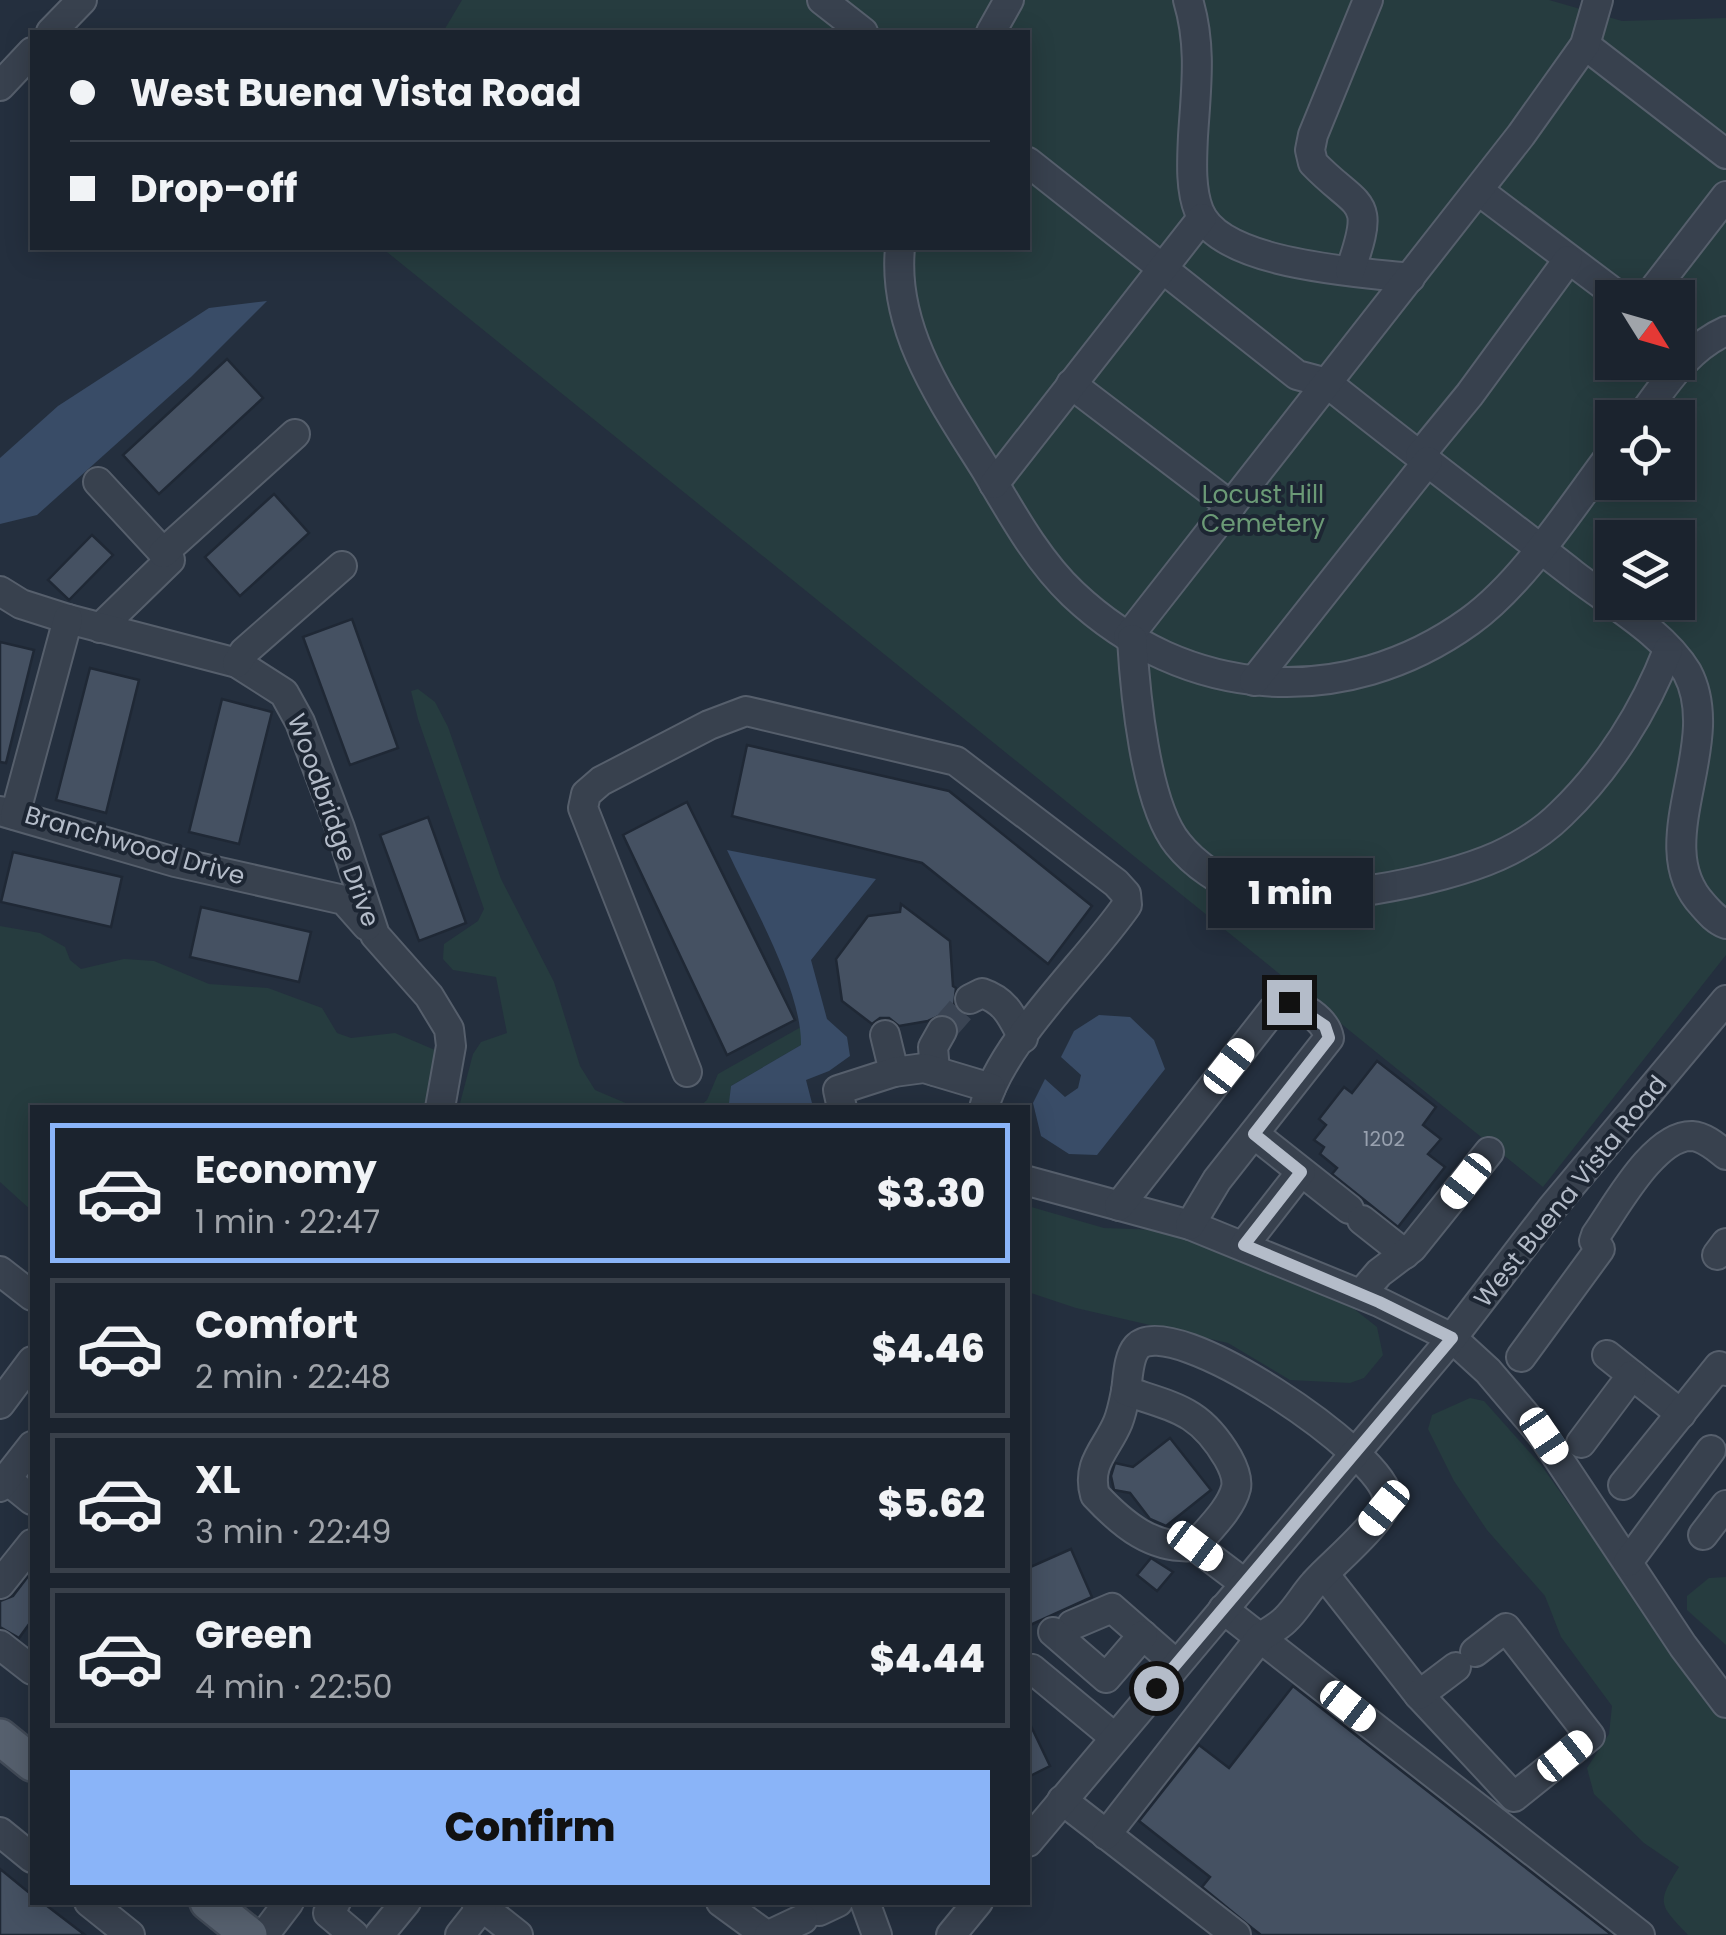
<!DOCTYPE html>
<html lang="en">
<head>
<meta charset="utf-8">
<style>
  body { margin:0; font-family:Poppins,sans-serif; background:#282f3a; color:#f1f3f6; height:100vh; display:flex; flex-direction:column; font-size:38px; white-space:nowrap }
  * { box-sizing:border-box; margin:0 }
  p { font-size:32px; color:#a0a4aa }
  .icon { flex:none; width:55px; height:55px; fill:none; stroke:currentColor; stroke-width:2; stroke-linecap:round; stroke-linejoin:round }
  .map { position:relative; flex:1; overflow:hidden }
  .details { position:absolute; left:30px; top:1105px; width:1000px; height:800px; display:flex; flex-direction:column; background:#1b232e; border-radius:0px; box-shadow:0 5px 25px #0003,0 0 0 2px #39404a }
  .details>* { flex:none }
  .guide { position:absolute; left:30px; top:30px; width:1000px; height:220px; border-radius:0px; box-shadow:0 5px 25px #0003,0 0 0 2px #39404a; display:grid; align-content:center; height:220px; padding:0 40px; background:#1b232e }
  .needle { width:65px; rotate:127deg }
  .controls { position:absolute; left:1595px; top:280px; display:grid; gap:20px }
  .controls a { display:grid; place-items:center; width:100px; height:100px; border-radius:0px; background:#1b232e; box-shadow:0 5px 25px #0003,0 0 0 2px #39404a; font-size:50px }
  .end { position:absolute; width:45px; height:45px; margin:-22px; border:12px solid #b4bcc9; background:#111; box-shadow:0 0 0 5px #111 }
  .from { border-radius:50% }
  .bubble { position:absolute; height:70px; border-radius:0px; background:#1b232e; box-shadow:0 5px 25px #0003,0 0 0 2px #39404a; font-size:32px; font-weight:800; line-height:70px; text-align:center }
  .car { position:absolute; width:30px; height:60px; margin:-30px -15px; border-radius:12px; box-shadow:0 0 8px 2px #0007; background:linear-gradient(#fff 24%,#345 0 40%,#fff 0 76%,#345 0 86%,#fff 0) }
  .guide b { display:flex; align-items:center; gap:35px; height:95px; font-size:38px }
  .guide b+b { border-top:2px solid #39404a }
  .guide i { width:25px; height:25px; background:#f1f3f6 }
  ul { padding:18px 0 0; list-style:none }
  li { display:flex; align-items:center; gap:30px; height:140px; margin:0 20px 15px; padding:0 20px; border:5px solid #39404a; border-radius:0px }
  li div { flex:1 }
  li b { display:block; font-size:38px }
  li em { font-style:normal; font-weight:800 }
  li.active { border-color:#8ab4f8 }
  li>.icon { width:90px; height:90px; stroke-width:1.5 }
  .primary-button { display:flex; gap:20px; margin-top:auto; padding:20px 40px }
  .primary-button a { flex:1; height:115px; border-radius:0px; background:#8ab4f8; color:#111; font-size:40px; font-weight:800; line-height:115px; text-align:center }
  .map>svg:first-child { display:block }
  .green { fill:#263c3f; fill-rule:evenodd }
  .water { fill:#394c67 }
  .building { fill:#455162; stroke:#1f2835; stroke-width:2.5 }
  .lines { fill:none; stroke-linecap:round; stroke-linejoin:round }
  .minor-tunnel { stroke:#3a4453; stroke-width:28; stroke-dasharray:28 14; stroke-linecap:butt }
  .minor-casing { stroke:#565f6c; stroke-width:32 }
  .major-casing { stroke:#414a57; stroke-width:40 }
  .minor { stroke:#38414e; stroke-width:28 }
  .major { stroke:#56606e; stroke-width:35 }
  .route { stroke:#b4bcc9; stroke-width:12 }
  .labels { text-anchor:middle; stroke-width:8; stroke-linejoin:round; paint-order:stroke }
  .number-label { font-size:20px; fill:#98a1af }
  .park-label { font-size:25px; fill:#6b9a76; stroke:#1d2633 }
  .street-label { font-size:25px; fill:#b4bcc9; stroke:#1d2633 }
</style>
</head>
<body>
<div class="map">
<svg width="1726" height="1935" viewBox="0 0 1726 1935">
  <rect width="100%" height="100%" fill="#242f3e"/>
  <g class="green">
    <path d="M462 0H1549L1622 21 1726 18V955L1543 1187 382 248H1028V32H443ZM1612 298H1678V362H1612ZM1612 418H1678V482H1612ZM1612 538H1678V602H1612Z"/>
    <polygon points="418,689 435,702 448,727 501,879 554,982 580,1066 595,1090 635,1107 646,1107 459,1107 473,1054 481,1042 507,1033 496,977 453,970 443,959 444,944 478,921 484,909 418,719 411,691"/>
    <polygon points="0,926 40,933 65,947 70,960 81,969 124,959 154,961 209,984 268,988 322,1008 337,1033 351,1038 395,1033 435,1050 438,1106 32,1108 32,1211 0,1182"/>
    <polygon points="801,1027 801,1045 731,1086 730,1102 741,1107 698,1108 707,1100 718,1074"/>
    <polygon points="1028,1206 1104,1228 1160,1230 1280,1270 1344,1301 1377,1327 1383,1355 1364,1378 1350,1383 1290,1380 1228,1343 1076,1308 1028,1292"/>
    <path d="M1470 1398 1484 1401 1541 1465 1651 1620 1656 1633 1726 1704V1935H1688C1659 1904 1656 1904 1679 1867L1644 1843 1594 1794 1587 1768 1609 1734 1612 1706 1561 1637 1545 1596 1487 1530 1454 1481 1428 1429 1432 1415Z"/>
    <polygon points="1726,1577 1726,1645 1687,1610 1687,1596 1709,1578"/>
  </g>
  <g class="water">
    <polygon points="267,301 191,377 37,515 0,524 0,458 58,406 209,308"/>
    <path d="M727 850 876 879 811 960 827 1019 847 1037 850 1056 829 1071 806 1080 813 1107H741L729 1103 731 1086 801 1045C802 989 751 902 727 850Z"/>
    <polygon points="1099,1015 1130,1017 1154,1040 1165,1069 1097,1155 1069,1154 1041,1136 1033,1103 1045,1079 1065,1097 1078,1088 1081,1075 1061,1057 1074,1031"/>
  </g>
  <g class="building">
    <polygon points="227,359 263,398 159,494 123,455"/>
    <polygon points="274,494 309,533 240,596 205,557"/>
    <polygon points="92,535 113,555 69,600 48,580"/>
    <polygon points="352,619 398,748 350,765 303,637"/>
    <polygon points="0,642 34,650 6,763 0,762"/>
    <polygon points="90,668 139,680 106,813 56,800"/>
    <polygon points="222,699 272,712 239,844 189,832"/>
    <polygon points="747,745 949,791 1092,906 1048,964 922,863 732,816"/>
    <polygon points="687,802 795,1020 727,1055 623,835"/>
    <polygon points="428,817 466,923 419,941 380,835"/>
    <polygon points="13,852 122,877 111,927 1,902"/>
    <polygon points="901,904 950,941 953,986 956,988 954,1006 966,1016 958,1026 951,1016 943,1014 928,1021 899,1026 889,1018 880,1018 872,1024 842,1001 836,959 868,916 900,912"/>
    <polygon points="201,907 311,932 299,982 190,957"/>
    <polygon points="1377,1061 1436,1107 1423,1125 1441,1139 1428,1154 1445,1167 1398,1227 1332,1174 1337,1168 1320,1154 1324,1147 1314,1140 1326,1125 1319,1119 1344,1087 1352,1093"/>
    <polygon points="1170,1438 1211,1490 1166,1526 1150,1519 1130,1493 1114,1490 1111,1476 1115,1463 1133,1467"/>
    <polygon points="1071,1549 1092,1597 1028,1626 1028,1568"/>
    <polygon points="1151,1558 1173,1572 1157,1591 1137,1575"/>
    <polygon points="32,1571 32,1620 19,1638 0,1627 0,1601 13,1596"/>
    <polygon points="1293,1686 1612,1935 1261,1935 1252,1928 1202,1887 1210,1877 1139,1821 1199,1745 1229,1768"/>
    <polygon points="1028,1720 1050,1766 1028,1777"/>
    <polygon points="0,1869 32,1895 32,1902 42,1902 85,1935 0,1935"/>
  </g>
  <g class="lines">
    <polyline class="minor-tunnel" points="942,1031 970,999"/>
    <g class="minor-casing">
      <g id="minor">
        <polyline points="822,0 863,32"/>
        <path d="M1188 0C1202 46 1196 89 1193 136 1192 159 1190 189 1199 211 1220 265 1360 272 1410 278"/>
        <polyline points="51,32 82,0"/>
        <polyline points="991,32 1009,0"/>
        <polyline points="1585,45 1726,154"/>
        <polyline points="0,86 32,52"/>
        <path d="M1028 162 1297 375 1327 383C1408 448 1491 510 1573 574 1610 603 1662 631 1687 672 1726 745 1645 844 1703 905 1710 913 1716 920 1726 924"/>
        <polyline points="1479,191 1621,298"/>
        <path d="M900 248C892 331 944 403 986 470 1011 512 1037 560 1073 594 1185 700 1344 712 1470 621 1523 583 1572 506 1612 453"/>
        <path d="M1350 271C1377 195 1359 211 1313 163L1310 150 1313 135 1368 0"/>
        <polyline points="1643,298 1651,293 1726,196"/>
        <polyline points="1071,384 1231,506"/>
        <path d="M1640 418C1665 385 1687 348 1726 331"/>
        <polyline points="1420,455 1470,394 1568,260"/>
        <polyline points="98,482 170,560 100,628"/>
        <polyline points="994,484 1202,218"/>
        <polyline points="163,553 295,434"/>
        <polyline points="0,591 21,604 68,619 237,663 284,693 300,722 340,828 375,935 429,996 449,1029 451,1046 440,1108"/>
        <polyline points="1128,637 1521,135 1585,45 1598,0"/>
        <path d="M1132 639C1135 691 1145 804 1178 844 1193 863 1222 884 1246 891 1308 908 1440 882 1498 856 1520 846 1544 831 1561 814 1608 769 1645 710 1668 650"/>
        <polyline points="237,663 244,652 342,566"/>
        <polyline points="1254,681 1428,461"/>
        <polyline points="0,811 175,862 344,900 367,926"/>
        <polyline points="15,815 68,619"/>
        <path d="M970 999 982 993C1006 1001 1012 1017 1023 1038"/>
        <polyline points="885,1035 894,1072"/>
        <polyline points="935,1071 933,1047 942,1031"/>
        <path d="M687 1072 583 808 586 794 601 781 709 725 746 711 956 761 1116 883 1126 894 1127 905C1087 963 1001 1042 984 1108"/>
        <polyline points="842,1108 838,1090 894,1072 924,1068 991,1088"/>
        <polyline points="1254,1134 1349,1209"/>
        <polyline points="1028,1181 1190,1225 1379,1302 1452,1338 1488,1371 1544,1437 1683,1646 1726,1703"/>
        <path d="M1119 1206 1273 1010 1281 1003C1299 1001 1326 1020 1329 1038L1217 1180 1190 1225"/>
        <polyline points="1362,1220 1405,1254"/>
        <polyline points="1244,1245 1301,1172"/>
        <polyline points="1717,1255 1726,1243"/>
        <polyline points="0,1271 32,1296"/>
        <polyline points="1361,1294 1379,1273 1412,1248 1489,1152"/>
        <polyline points="1607,1355 1681,1414"/>
        <path d="M1521 1357 1600 1249 1594 1241 1596 1235C1616 1207 1654 1135 1692 1136 1705 1137 1716 1147 1726 1155"/>
        <path d="M1126 1391C1124 1401 1122 1412 1118 1422 1107 1449 1086 1463 1095 1495 1123 1525 1153 1550 1195 1546"/>
        <polyline points="0,1404 32,1361"/>
        <polyline points="1581,1443 1632,1375"/>
        <polyline points="6,1479 32,1500"/>
        <polyline points="1623,1485 1719,1366 1726,1371"/>
        <polyline points="0,1487 32,1446"/>
        <polyline points="1703,1535 1726,1505"/>
        <polyline points="1628,1562 1711,1450"/>
        <polyline points="1324,1574 1419,1695 1514,1797 1590,1736 1506,1628 1475,1652"/>
        <polyline points="0,1584 32,1544"/>
        <polyline points="1223,1609 1640,1935"/>
        <polyline points="1072,1625 1112,1608 1176,1664"/>
        <polyline points="1053,1632 1106,1678 1143,1635"/>
        <polyline points="0,1645 32,1670"/>
        <polyline points="1028,1671 1032,1669 1114,1737"/>
        <polyline points="1419,1695 1456,1667"/>
        <polyline points="1062,1800 1236,1935"/>
        <polyline points="0,1832 32,1858"/>
        <path d="M1106 1835 1260 1638C1268 1632 1278 1627 1285 1620 1296 1610 1304 1595 1314 1584 1329 1566 1388 1519 1387 1497 1386 1456 1171 1309 1137 1347 1128 1357 1128 1378 1126 1391 1176 1408 1200 1410 1228 1458 1233 1467 1238 1478 1236 1488 1231 1509 1208 1530 1195 1546L1244 1583"/>
        <polyline points="1028,1842 1452,1338 1552,1208 1726,1000"/>
        <polyline points="89,1902 130,1935"/>
        <polyline points="336,1902 328,1913 354,1935"/>
        <polyline points="476,1902 518,1935"/>
        <polyline points="721,1902 766,1935"/>
        <polyline points="865,1902 877,1935"/>
        <polyline points="819,1911 838,1902"/>
        <polyline points="264,1935 289,1902"/>
        <polyline points="379,1935 406,1902"/>
        <polyline points="460,1935 482,1907"/>
        <polyline points="769,1935 803,1919"/>
        <polyline points="951,1935 978,1902"/>
      </g>
    </g>
    <g class="major-casing">
      <g id="major">
        <polyline points="0,1737 32,1763"/>
        <polyline points="208,1902 249,1935"/>
      </g>
    </g>
    <use href="#minor" class="minor"/>
    <use href="#major" class="major"/>
  </g>
  <g class="lines">
    <polyline class="route" points="1156,1688 1452,1338 1379,1302 1244,1245 1301,1172 1254,1134 1329,1038 1325,1026 1289,1002"/>
  </g>
  <g class="labels">
    <g class="number-label">
      <text x="1384" y="1146">1202</text>
    </g>
    <g class="park-label">
      <text x="1263" y="503">Locust Hill<tspan x="1263" dy="29">Cemetery</tspan></text>
    </g>
    <g class="street-label">
      <text transform="translate(334 820) rotate(70)" y="9">Woodbridge Drive</text>
      <text transform="translate(135 845) rotate(16)" y="9">Branchwood Drive</text>
      <text transform="translate(1570 1191) rotate(-51)" y="9">West Buena Vista Road</text>
    </g>
  </g>
</svg>
<div class="controls">
<a><svg class="needle" viewBox="-14 -14 28 28"><path d="M0-13l5 13h-10z" fill="#e53935"/><path d="M0 13l5-13h-10z" fill="#a0a4aa"/></svg></a>
<a><svg class="icon" aria-label="locate" viewBox="0 0 24 24"><circle cx="12" cy="12" r="6"/><path d="M12 2v4M12 18v4M2 12h4M18 12h4"/></svg></a>
<a><svg class="icon" aria-label="layers" viewBox="0 0 24 24"><path d="M12 4l9 5-9 5-9-5zM3 14l9 5 9-5"/></svg></a>
</div>
<i class="end from" style="left:1156px;top:1688px"></i>
<i class="end" style="left:1289px;top:1002px"></i>
<div class="bubble" style="left:1208px;top:858px;width:165px">1 min</div>
<i class="car" style="left:1229px;top:1066px;rotate:38deg"></i>
<i class="car" style="left:1466px;top:1181px;rotate:218deg"></i>
<i class="car" style="left:1544px;top:1436px;rotate:146deg"></i>
<i class="car" style="left:1384px;top:1508px;rotate:219deg"></i>
<i class="car" style="left:1195px;top:1546px;rotate:127deg"></i>
<i class="car" style="left:1348px;top:1706px;rotate:128deg"></i>
<i class="car" style="left:1565px;top:1756px;rotate:51deg"></i>
<div class="guide">
<b><i class="from"></i>West Buena Vista Road</b>
<b><i></i>Drop-off</b>
</div>
<section class="details">
<ul>
<li class="active"><svg class="icon" aria-label="car" viewBox="0 0 24 24"><path d="M5 17H2v-5l4-1 3-4h7l3 4 3 1v5h-3M9 17h6M6 11h13"/><circle cx="7" cy="17" r="2"/><circle cx="17" cy="17" r="2"/></svg><div><b>Economy</b><p>1 min · 22:47</p></div><em>$3.30</em></li>
<li><svg class="icon" aria-label="car" viewBox="0 0 24 24"><path d="M5 17H2v-5l4-1 3-4h7l3 4 3 1v5h-3M9 17h6M6 11h13"/><circle cx="7" cy="17" r="2"/><circle cx="17" cy="17" r="2"/></svg><div><b>Comfort</b><p>2 min · 22:48</p></div><em>$4.46</em></li>
<li><svg class="icon" aria-label="car" viewBox="0 0 24 24"><path d="M5 17H2v-5l4-1 3-4h7l3 4 3 1v5h-3M9 17h6M6 11h13"/><circle cx="7" cy="17" r="2"/><circle cx="17" cy="17" r="2"/></svg><div><b>XL</b><p>3 min · 22:49</p></div><em>$5.62</em></li>
<li><svg class="icon" aria-label="car" viewBox="0 0 24 24"><path d="M5 17H2v-5l4-1 3-4h7l3 4 3 1v5h-3M9 17h6M6 11h13"/><circle cx="7" cy="17" r="2"/><circle cx="17" cy="17" r="2"/></svg><div><b>Green</b><p>4 min · 22:50</p></div><em>$4.44</em></li>
</ul>
<div class="primary-button"><a>Confirm</a></div>
</section>
</div>
</body>
</html>
